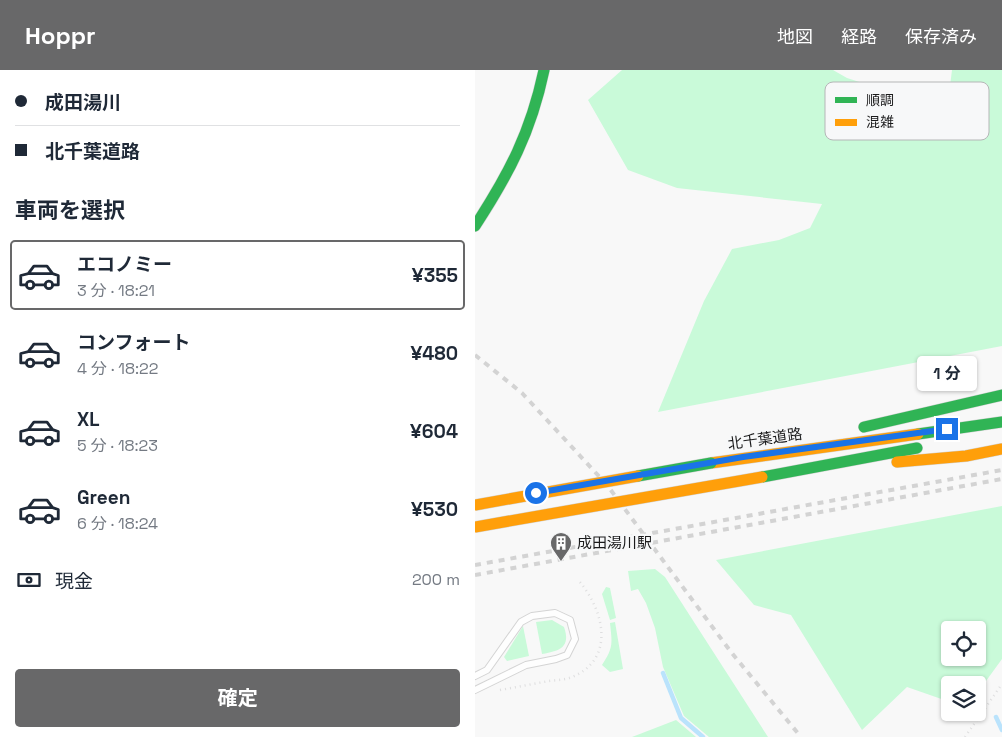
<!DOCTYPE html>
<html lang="ja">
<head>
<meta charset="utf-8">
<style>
  body { margin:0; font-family:"Space Grotesk","Noto Sans JP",sans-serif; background:#f6f6f7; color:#1f2937; height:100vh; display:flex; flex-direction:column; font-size:19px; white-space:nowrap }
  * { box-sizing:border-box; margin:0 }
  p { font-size:16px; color:#747a83 }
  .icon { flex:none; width:28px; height:28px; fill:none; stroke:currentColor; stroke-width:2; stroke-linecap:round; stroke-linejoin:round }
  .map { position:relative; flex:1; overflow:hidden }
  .side { display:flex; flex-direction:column; background:#fff; width:475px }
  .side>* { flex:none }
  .hud { display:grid; align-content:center; height:110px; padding:0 15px; background:#fff }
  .buttons { position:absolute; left:466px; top:551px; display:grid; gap:10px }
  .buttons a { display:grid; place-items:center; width:45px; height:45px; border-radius:5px; background:#fff; box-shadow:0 1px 4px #0004; font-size:25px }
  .end { position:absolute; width:22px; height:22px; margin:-11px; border:6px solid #1a73e8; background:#fff; box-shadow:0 0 0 2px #fff }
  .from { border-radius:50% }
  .bubble { position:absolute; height:35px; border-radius:5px; background:#fff; box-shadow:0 1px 4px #0004; font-size:16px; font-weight:700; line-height:35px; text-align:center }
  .hud b { display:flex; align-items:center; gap:18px; height:48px; font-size:19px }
  .hud b+b { border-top:1px solid #e0e1e3 }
  .hud i { width:12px; height:12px; background:#1f2937 }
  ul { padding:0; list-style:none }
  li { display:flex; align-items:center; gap:15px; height:70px; margin:0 10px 8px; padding:0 5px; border:2px solid transparent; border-radius:5px }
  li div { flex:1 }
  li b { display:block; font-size:19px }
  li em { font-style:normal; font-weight:700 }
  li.on { border-color:#686869 }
  li>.icon { width:45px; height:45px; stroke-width:1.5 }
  h2 { padding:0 15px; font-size:22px; line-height:60px }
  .pay { display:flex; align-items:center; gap:12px; height:55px; padding:0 15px; font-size:19px }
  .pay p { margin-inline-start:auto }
  .primary-button { display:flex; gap:10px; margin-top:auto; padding:10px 15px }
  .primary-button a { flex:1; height:58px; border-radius:5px; background:#686869; color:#fff; font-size:20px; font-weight:700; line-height:58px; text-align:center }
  header { display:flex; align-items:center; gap:30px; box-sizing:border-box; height:70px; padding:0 25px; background:#686869; color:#fff }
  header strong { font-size:24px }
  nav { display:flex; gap:28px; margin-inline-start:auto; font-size:18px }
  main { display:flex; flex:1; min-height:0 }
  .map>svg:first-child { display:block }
  .green { fill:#c9fad9; fill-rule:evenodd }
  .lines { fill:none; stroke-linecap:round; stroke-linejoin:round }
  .stream { stroke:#bae3fc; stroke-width:4.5 }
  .lane-casing { stroke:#d4d4d4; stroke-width:8 }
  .fast-casing { stroke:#d4d4d4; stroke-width:12 }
  .slow-casing { stroke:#d4d4d4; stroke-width:12 }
  .path { stroke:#dededf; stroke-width:2.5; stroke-dasharray:1 4; stroke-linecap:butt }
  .lane { stroke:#fefefe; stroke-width:6 }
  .fast { stroke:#30b455; stroke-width:11 }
  .slow { stroke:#ff9f0a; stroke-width:11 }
  .rail { stroke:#d3d3d3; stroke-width:4; stroke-dasharray:6 6; stroke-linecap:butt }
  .fast-bridge-casing { stroke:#d4d4d4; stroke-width:12; stroke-linecap:butt }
  .slow-bridge-casing { stroke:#d4d4d4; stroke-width:12; stroke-linecap:butt }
  .fast-bridge { stroke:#30b455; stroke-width:11 }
  .slow-bridge { stroke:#ff9f0a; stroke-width:11 }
  .route { stroke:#1a73e8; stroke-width:6 }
  .labels { text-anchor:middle; stroke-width:4.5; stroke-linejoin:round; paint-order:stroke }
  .street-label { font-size:15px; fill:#1b1b1c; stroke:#f7f8f9 }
  .poi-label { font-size:15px; fill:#1b1b1c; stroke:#f7f8f9; text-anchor:start }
  .key { fill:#f7f8f9; stroke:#b5b6b7; stroke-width:1 }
  .key-label { font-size:14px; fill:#1b1b1c }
</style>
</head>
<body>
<header>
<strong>Hoppr</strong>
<nav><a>地図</a><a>経路</a><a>保存済み</a></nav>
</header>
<main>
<section class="side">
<div class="hud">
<b><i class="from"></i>成田湯川</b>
<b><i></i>北千葉道路</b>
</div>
<h2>車両を選択</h2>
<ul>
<li class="on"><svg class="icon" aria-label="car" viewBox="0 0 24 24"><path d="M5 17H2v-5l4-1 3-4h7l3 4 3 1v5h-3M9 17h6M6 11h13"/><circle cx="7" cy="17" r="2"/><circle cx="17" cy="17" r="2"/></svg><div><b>エコノミー</b><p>3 分 · 18:21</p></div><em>¥355</em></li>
<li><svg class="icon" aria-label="car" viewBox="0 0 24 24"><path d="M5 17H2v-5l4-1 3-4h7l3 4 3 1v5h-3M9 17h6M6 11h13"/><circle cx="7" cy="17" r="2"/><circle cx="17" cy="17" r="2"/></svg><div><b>コンフォート</b><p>4 分 · 18:22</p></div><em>¥480</em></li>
<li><svg class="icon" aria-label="car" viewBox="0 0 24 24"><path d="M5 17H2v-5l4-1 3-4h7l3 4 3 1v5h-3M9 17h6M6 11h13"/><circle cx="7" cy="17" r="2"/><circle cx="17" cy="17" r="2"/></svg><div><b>XL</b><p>5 分 · 18:23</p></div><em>¥604</em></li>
<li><svg class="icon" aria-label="car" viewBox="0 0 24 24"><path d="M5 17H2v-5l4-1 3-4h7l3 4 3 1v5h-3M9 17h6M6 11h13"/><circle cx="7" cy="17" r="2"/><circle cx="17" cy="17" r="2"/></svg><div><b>Green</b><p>6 分 · 18:24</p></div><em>¥530</em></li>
</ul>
<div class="pay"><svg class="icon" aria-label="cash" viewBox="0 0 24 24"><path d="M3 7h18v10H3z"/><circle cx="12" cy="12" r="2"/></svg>現金<p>200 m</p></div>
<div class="primary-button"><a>確定</a></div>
</section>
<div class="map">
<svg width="527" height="667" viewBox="0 0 527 667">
  <rect width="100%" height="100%" fill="#f8f8f8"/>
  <g class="green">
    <polygon points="147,0 358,0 372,8 472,40 477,0 527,0 527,276 183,342 229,231 257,179 304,170 335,158 347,134 202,118 153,100 113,30"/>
    <path d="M527 436V589L503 622 502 615H475V632L432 617 387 660 316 545 279 535 241 490ZM475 560H502V588H475Z"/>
    <polygon points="180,499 190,507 293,667 234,667 209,646 188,597 180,558 171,533 163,519 156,521 153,501"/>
    <polygon points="131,517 135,518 141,548 135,550 127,524"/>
    <path d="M77 550 89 557C96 577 85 581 67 584L61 552Z"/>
    <path d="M140 552 148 599 135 602 127 595C139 577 137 573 135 553Z"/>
    <polygon points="48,556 54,586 32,591 29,587"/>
    <polygon points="201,650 221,667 157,667"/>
  </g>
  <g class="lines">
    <g class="stream">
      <polyline points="188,603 206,648 228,667"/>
      <polyline points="521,647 527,660"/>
    </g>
    <g class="lane-casing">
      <polyline id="lane" points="0,606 12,600 46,552 57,546 80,543 95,550 100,569 92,585 81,589 51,595 0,620"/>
    </g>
    <g class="fast-casing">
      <g id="fast">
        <path d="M0 156C34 104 56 62 69 0"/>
        <polyline points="389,357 527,325"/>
        <polyline points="443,364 527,352"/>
        <polyline points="287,407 442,378"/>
      </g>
    </g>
    <g class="slow-casing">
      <g id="slow">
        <polyline points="422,392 491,386 527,379"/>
        <polyline points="236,393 443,364"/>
      </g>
    </g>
    <g class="path">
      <path d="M25 620C42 617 58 614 74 611 82 610 90 610 97 607 141 589 129 540 104 511"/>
      <polyline points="490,667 527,614"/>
    </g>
    <use href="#lane" class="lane"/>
    <use href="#fast" class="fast"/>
    <use href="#slow" class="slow"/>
    <g class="rail">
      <polyline points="0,285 47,323 132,415 256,582 326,667"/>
      <polyline points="0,495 527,400"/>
      <polyline points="0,505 527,409"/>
    </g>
    <g class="fast-bridge-casing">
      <polyline id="fast-bridge" points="163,406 236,393"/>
    </g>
    <g class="slow-bridge-casing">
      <g id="slow-bridge">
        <polyline points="0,435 163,406"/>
        <polyline points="0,457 287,407"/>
      </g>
    </g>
    <use href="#fast-bridge" class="fast-bridge"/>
    <use href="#slow-bridge" class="slow-bridge"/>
  </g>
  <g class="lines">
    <polyline class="route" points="61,423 268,387 472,359"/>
  </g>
  <defs>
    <g id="building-pin" transform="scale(1.125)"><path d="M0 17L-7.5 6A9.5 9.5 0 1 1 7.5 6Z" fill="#686869" stroke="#f7f8f9"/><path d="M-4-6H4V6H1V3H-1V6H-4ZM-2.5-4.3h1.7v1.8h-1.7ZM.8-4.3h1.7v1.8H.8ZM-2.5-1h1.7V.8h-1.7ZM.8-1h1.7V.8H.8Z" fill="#fff"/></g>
  </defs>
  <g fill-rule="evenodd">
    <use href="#building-pin" x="86" y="473"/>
  </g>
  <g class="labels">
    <g class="street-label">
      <text transform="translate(290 369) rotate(-8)" y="5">北千葉道路</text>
    </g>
    <g class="poi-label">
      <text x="102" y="478">成田湯川駅</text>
    </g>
  </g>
  <rect x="350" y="12" width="164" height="58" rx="8" class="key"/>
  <rect x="360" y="27" width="22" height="6" fill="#30b455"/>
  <rect x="360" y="49" width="22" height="7" fill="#ff9f0a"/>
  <g class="key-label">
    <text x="391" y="35">順調</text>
    <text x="391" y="57">混雑</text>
  </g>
</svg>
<div class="buttons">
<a><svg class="icon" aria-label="locate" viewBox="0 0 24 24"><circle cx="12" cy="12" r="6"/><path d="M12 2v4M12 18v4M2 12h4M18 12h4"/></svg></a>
<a><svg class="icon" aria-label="layers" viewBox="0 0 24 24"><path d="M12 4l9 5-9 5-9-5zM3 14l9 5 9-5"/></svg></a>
</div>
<i class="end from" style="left:61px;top:423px"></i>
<i class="end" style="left:472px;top:359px"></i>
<div class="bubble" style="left:442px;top:286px;width:60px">1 分</div>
</div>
</main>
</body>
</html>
